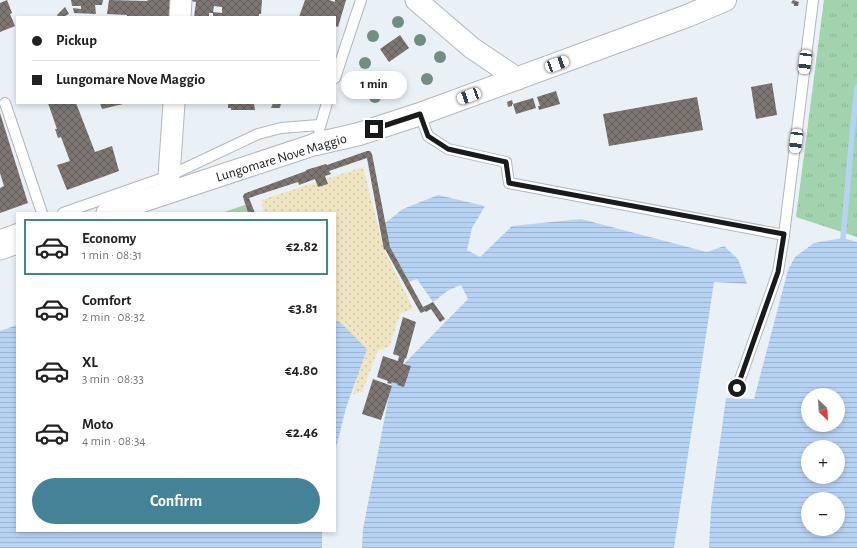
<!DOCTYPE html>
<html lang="en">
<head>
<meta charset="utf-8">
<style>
  body { margin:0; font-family:"Alegreya Sans",sans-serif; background:#f2f2f2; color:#222; height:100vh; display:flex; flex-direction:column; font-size:15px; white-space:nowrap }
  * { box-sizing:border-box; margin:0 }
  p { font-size:13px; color:#767676 }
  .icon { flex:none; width:22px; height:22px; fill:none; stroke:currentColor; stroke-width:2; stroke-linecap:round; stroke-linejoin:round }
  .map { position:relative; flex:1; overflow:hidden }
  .panel { position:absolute; left:16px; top:212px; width:320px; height:320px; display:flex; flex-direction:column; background:#fff; border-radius:0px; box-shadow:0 2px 6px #0003 }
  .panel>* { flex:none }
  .guide { position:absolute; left:16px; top:16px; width:320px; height:88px; border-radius:0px; box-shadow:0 2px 6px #0003; display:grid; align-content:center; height:88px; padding:0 16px; background:#fff }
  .needle { width:26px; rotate:155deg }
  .fabs { position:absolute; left:801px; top:388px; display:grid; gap:8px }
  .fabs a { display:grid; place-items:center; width:44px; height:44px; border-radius:50%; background:#fff; box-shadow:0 2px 6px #0003; font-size:20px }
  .end { position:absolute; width:18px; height:18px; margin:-9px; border:5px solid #181a1c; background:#fff; box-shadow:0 0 0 2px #fff }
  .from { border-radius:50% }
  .bubble { position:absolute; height:28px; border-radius:14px; background:#fff; box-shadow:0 2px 6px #0003; font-size:13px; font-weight:700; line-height:28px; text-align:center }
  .car { position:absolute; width:12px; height:24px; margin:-12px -6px; border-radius:5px; box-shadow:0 0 3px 1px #0007; background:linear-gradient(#fff 24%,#345 0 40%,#fff 0 76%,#345 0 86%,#fff 0) }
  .guide b { display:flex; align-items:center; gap:14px; height:38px; font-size:15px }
  .guide b+b { border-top:1px solid #e0e0e0 }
  .guide i { width:10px; height:10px; background:#222 }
  ul { padding:7px 0 0; list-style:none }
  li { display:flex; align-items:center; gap:12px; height:56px; margin:0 8px 6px; padding:0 8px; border:2px solid transparent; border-radius:0px }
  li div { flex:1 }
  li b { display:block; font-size:15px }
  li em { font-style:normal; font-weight:700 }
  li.selected { border-color:#448298 }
  li>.icon { width:36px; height:36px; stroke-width:1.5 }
  .cta { display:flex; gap:8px; margin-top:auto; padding:8px 16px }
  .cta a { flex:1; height:46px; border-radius:24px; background:#448298; color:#fff; font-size:16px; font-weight:700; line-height:46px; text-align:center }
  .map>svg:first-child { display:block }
  .grass { fill:url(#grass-tufts) }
  .sand { fill:url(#sand-dots) }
  .water { fill:url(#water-rules); fill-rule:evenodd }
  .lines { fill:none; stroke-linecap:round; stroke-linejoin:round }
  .stream { stroke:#b7d3f4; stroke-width:5.5 }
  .building { fill:url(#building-cross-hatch); fill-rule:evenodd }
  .service-casing { stroke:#b1b7bd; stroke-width:12 }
  .minor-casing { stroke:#b1b7bd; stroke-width:23 }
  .tertiary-casing { stroke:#b1b7bd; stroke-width:24 }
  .service { stroke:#fff; stroke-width:10 }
  .minor { stroke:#fff; stroke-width:21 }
  .tertiary { stroke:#fff; stroke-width:22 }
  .tree { fill:#718f81 }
  .route { stroke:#181a1c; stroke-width:5 }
  .labels { text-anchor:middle; stroke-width:3.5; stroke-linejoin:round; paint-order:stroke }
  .street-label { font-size:14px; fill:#181a1c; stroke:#fff }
</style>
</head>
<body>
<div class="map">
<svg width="857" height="548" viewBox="0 0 857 548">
  <defs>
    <pattern id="grass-tufts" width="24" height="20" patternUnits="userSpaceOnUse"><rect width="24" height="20" fill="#a1d3ae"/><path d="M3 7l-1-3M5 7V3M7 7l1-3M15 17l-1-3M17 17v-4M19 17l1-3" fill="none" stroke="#8ab595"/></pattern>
    <pattern id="sand-dots" width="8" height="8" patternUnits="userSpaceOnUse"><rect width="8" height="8" fill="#efe5c0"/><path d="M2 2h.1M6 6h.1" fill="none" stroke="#ccc4a4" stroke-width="1.8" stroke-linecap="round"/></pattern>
    <pattern id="water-rules" width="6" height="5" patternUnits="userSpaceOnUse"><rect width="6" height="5" fill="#b7d3f4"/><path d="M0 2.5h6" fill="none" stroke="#9db5d1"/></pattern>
    <pattern id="building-cross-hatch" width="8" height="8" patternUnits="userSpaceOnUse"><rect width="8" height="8" fill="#7c7571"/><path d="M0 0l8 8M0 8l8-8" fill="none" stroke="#655f5c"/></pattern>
  </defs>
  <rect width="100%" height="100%" fill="#e9f0f6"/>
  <g class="grass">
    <polygon points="824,0 857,0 857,237 796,217"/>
    <polygon points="245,205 248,213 221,213"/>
  </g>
  <polygon class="sand" points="363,167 384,250 413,308 400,314 389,347 378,350 362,392 353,394 363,352 335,332 335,213 264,213 261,200"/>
  <g class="water">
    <polygon points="438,195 485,206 472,228 467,250 480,257 512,226 581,219 707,252 724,246 738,259 747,284 714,282 674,548 362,548 363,529 393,375 468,299 461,285 449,290 433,302 417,279 409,282 390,247 385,223 403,209"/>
    <path d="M843 238 857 242V548H709L711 508 726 398 754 399 788 270 795 257 814 243ZM808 395H838V425H808ZM808 447H838V477H808ZM808 499H838V529H808Z"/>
    <polygon points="335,320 341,323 367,349 346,408 335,452"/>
    <polygon points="17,325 17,531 322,531 322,548 0,548 0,331"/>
  </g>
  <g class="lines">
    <polyline class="stream" points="843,238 852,135 857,87"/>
  </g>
  <g class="building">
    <polygon points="7,0 12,13 10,14 15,26 0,32 0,3"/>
    <polygon points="71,0 103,0 102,5 95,5 96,14 74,13 73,8 81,9 81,6 72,6"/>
    <polygon points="109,0 147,1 148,0 174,0 173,17 127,17 127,15 107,14"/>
    <path d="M190 0H262L261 14H259V17H213V13H209V17H194L196 2 190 1ZM214 6 222 7V13L213 12Z"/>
    <polygon points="305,0 329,0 335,2 335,0 346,0 338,27 335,26 335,17 299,17"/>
    <polygon points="793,0 799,2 798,6 794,6 794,4 791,3"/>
    <polygon points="65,7 69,14 63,17 58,17 57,15"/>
    <polygon points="400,35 409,48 389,62 380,49"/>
    <polygon points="772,83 777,115 756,119 751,87"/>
    <polygon points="556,91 560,104 539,110 538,106 540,106 537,97"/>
    <polygon points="697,97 703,130 609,146 603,114"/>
    <polygon points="533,98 536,108 516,114 513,104"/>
    <polygon points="512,100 513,104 512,104 512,106 508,107 507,102"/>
    <polygon points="48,103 76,103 95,152 112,146 119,171 67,190 57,165 70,161 61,137 58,138 55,129 57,129"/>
    <polygon points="100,103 123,103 123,104 102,109"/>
    <polygon points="228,103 254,103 255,110 231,110 231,108 228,108"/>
    <polygon points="273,103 281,103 280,108 271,108"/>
    <polygon points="0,113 28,203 0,213 0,188 4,186 0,173"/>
    <polygon points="367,151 370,151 372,154 390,247 423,307 433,302 445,319 440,322 431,309 426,312 425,311 421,313 420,312 385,249 384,250 367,158 329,171 331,174 325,176 328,184 318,187 315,179 299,185 298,182 249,198 255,213 248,213 243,197 244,194 246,193 306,171 306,170 326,164 327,165"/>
    <polygon points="403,317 416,322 406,359 405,358 403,364 411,366 404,387 397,385 398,384 392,382 391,384 387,383 388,381 377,377 383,356 398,361 399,356 393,354"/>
    <polygon points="373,379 392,386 381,420 362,414"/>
  </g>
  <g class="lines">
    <g class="service-casing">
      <g id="service">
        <polyline points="335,78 361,0"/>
        <polyline points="5,103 42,213"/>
        <polyline points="420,114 428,136 448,149 506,162 509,183 784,235"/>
        <polyline points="319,130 327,103"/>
        <polyline points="63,213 169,176 258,134 281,128 319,125"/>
        <polyline points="0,235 17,229"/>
        <polyline points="737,388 778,272 784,235 813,0"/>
      </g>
    </g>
    <g class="minor-casing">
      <g id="minor">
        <polyline points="416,0 472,48 518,79"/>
        <polyline points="180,17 181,0"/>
        <polyline points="169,176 174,103"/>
        <polyline points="107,213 316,144"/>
        <polyline points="0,249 17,243"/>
      </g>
    </g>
    <g class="tertiary-casing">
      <polyline id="tertiary" points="316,144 359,134 420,114 687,16 725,0"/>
    </g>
    <use href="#service" class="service"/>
    <use href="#minor" class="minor"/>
    <use href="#tertiary" class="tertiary"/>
  </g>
  <g class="tree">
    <circle cx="398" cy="22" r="6"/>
    <circle cx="373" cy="36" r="6"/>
    <circle cx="420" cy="40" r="6"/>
    <circle cx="440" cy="57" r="6"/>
    <circle cx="365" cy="63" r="6"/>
    <circle cx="427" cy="79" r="6"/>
    <circle cx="356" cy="90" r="6"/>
    <circle cx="375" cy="97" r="6"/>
  </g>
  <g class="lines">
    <polyline class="route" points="374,129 420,114 428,136 448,149 506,162 509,183 784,234 778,272 737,388"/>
  </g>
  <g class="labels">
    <g class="street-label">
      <text transform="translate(281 157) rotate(-17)" y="5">Lungomare Nove Maggio</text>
    </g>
  </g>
</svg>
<div class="fabs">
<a><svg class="needle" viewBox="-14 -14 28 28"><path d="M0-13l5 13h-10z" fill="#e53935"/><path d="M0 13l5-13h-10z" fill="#767676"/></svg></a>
<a>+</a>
<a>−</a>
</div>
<i class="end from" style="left:737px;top:388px"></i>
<i class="end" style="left:374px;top:129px"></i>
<div class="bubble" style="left:341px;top:71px;width:66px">1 min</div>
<i class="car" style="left:805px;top:62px;rotate:187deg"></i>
<i class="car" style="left:557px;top:64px;rotate:70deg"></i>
<i class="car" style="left:469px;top:96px;rotate:250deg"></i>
<i class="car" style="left:796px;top:141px;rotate:187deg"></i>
<div class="guide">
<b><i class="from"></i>Pickup</b>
<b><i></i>Lungomare Nove Maggio</b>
</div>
<section class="panel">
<ul>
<li class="selected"><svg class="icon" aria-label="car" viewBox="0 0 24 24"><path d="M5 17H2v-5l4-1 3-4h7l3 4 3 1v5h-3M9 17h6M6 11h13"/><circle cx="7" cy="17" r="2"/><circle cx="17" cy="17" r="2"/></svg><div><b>Economy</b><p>1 min · 08:31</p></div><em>€2.82</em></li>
<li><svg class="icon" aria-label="car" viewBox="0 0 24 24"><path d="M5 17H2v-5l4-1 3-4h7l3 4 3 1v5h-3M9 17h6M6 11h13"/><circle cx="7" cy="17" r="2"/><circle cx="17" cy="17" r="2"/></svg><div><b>Comfort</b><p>2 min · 08:32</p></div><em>€3.81</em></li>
<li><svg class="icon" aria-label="car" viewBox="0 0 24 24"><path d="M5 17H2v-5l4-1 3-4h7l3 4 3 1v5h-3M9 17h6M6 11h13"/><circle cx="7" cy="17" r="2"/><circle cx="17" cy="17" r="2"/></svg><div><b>XL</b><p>3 min · 08:33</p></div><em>€4.80</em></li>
<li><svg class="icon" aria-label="car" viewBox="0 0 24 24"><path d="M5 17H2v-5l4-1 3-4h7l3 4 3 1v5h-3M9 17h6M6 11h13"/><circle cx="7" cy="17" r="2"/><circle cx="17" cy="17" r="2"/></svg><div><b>Moto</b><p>4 min · 08:34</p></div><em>€2.46</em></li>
</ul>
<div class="cta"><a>Confirm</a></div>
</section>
</div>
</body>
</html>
